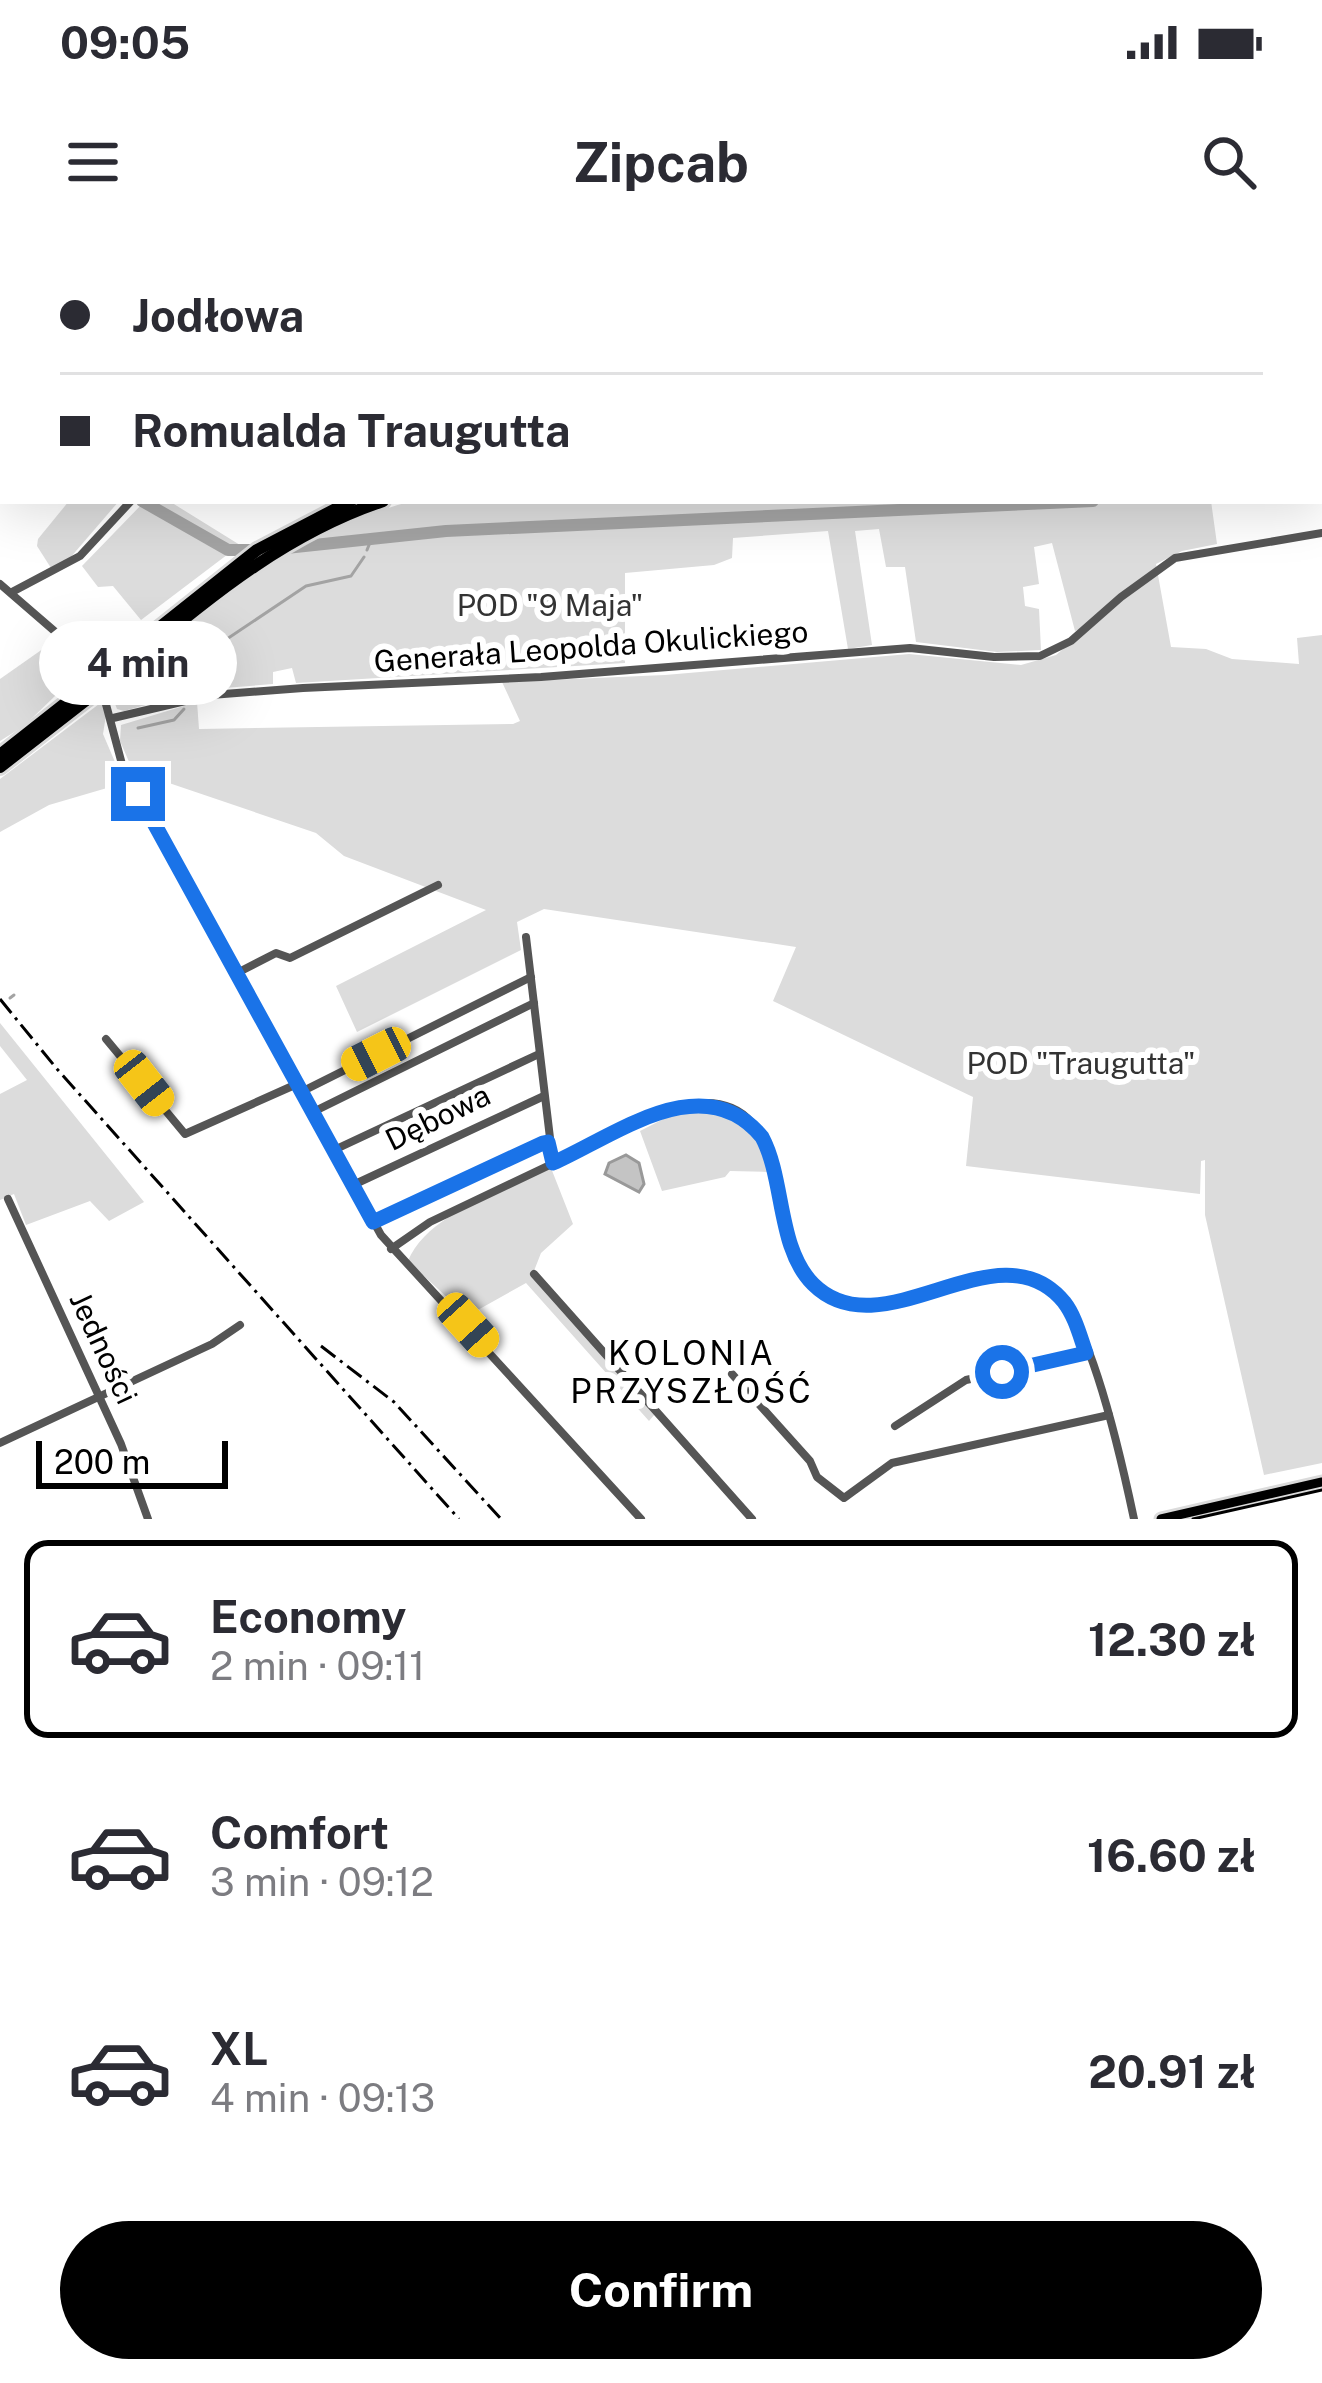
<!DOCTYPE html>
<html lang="en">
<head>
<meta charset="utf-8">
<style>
  body { margin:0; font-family:"Public Sans",sans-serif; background:#f2f2f3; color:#2b2b33; height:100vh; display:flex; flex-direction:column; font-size:45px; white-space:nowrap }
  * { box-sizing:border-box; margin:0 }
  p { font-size:39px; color:#7c7c81 }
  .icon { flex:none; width:66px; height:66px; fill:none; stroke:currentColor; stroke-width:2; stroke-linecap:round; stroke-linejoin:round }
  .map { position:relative; height:1279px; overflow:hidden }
  .side { display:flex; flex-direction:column; background:#fff; flex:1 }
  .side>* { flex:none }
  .banner { position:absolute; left:0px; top:0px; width:1323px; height:264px; box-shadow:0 12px 48px #0002; display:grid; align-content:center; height:264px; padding:0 60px; background:#fff }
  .scale { position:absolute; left:36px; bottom:30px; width:192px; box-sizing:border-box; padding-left:12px; border:6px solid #000; border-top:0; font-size:33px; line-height:42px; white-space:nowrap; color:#000; -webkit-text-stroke:9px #fff; paint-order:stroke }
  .end { position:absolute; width:54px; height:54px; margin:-27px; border:15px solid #1a73e8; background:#fff; box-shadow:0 0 0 6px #fff }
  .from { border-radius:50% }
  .bubble { position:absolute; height:84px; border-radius:42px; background:#fff; box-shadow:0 12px 48px #0002; font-size:39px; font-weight:700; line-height:84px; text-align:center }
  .car { position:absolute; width:36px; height:72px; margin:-36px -18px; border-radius:15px; box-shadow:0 0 9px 3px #0007; background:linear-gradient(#f5c518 24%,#345 0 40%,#f5c518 0 76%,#345 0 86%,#f5c518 0) }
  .banner b { display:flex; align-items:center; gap:42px; height:114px; font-size:45px }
  .banner b+b { border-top:3px solid #e1e1e2 }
  .banner i { width:30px; height:30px; background:#2b2b33 }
  ul { padding:21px 0 0; list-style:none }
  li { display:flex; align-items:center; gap:36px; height:198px; margin:0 24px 18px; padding:0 36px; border:6px solid transparent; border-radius:24px }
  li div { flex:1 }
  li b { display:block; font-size:45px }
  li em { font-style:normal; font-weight:700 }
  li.on { border-color:#000 }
  li>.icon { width:108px; height:108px; stroke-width:1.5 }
  .button { display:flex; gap:24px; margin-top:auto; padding:24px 60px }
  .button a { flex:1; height:138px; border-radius:72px; background:#000; color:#fff; font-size:48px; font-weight:700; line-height:138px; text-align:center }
  .status { display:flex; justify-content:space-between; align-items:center; height:84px; padding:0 60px; background:#fff; direction:ltr }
  .status svg { height:33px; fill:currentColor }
  header { display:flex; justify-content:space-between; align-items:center; height:156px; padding:0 60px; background:#fff; font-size:54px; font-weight:700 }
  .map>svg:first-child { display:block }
  .green { fill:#dcdcdc }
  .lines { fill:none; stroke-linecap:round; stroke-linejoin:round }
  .stream { stroke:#a3a3a3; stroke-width:3 }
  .river { stroke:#a3a3a3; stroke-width:12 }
  .building { fill:#c4c4c4; stroke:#999; stroke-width:3 }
  .major-casing { stroke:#dbdbdb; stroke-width:15 }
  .highway-casing { stroke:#dbdbdb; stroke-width:18 }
  .minor { stroke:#555; stroke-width:8 }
  .major { stroke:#000; stroke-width:9 }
  .highway { stroke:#000; stroke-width:12 }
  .tram { stroke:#000; stroke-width:3 }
  .rail { stroke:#000; stroke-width:3; stroke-dasharray:18 6 3 6; stroke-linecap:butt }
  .highway-bridge-casing { stroke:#dbdbdb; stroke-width:18; stroke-linecap:butt }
  .highway-bridge { stroke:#000; stroke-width:12 }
  .route { stroke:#1a73e8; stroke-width:15 }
  .labels { text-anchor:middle; stroke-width:12; stroke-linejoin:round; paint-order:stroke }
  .park-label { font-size:30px; fill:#333; stroke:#fff }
  .street-label { font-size:30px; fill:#000; stroke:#fff }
  .neighbourhood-label { font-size:33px; letter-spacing:3px; fill:#000; stroke:#fff }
</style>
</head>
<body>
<div class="status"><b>09:05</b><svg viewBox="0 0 49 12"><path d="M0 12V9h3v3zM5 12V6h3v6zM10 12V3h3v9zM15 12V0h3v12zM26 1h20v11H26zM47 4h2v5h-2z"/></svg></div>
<header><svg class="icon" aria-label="menu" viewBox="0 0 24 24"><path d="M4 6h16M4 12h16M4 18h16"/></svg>Zipcab<svg class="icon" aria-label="search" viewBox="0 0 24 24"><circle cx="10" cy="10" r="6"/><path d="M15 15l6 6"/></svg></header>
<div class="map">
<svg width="1322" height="1279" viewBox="0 0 1322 1279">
  <rect width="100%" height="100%" fill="#fff"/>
  <g class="green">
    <polygon points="69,261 119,261 70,318 51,328 37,306 38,299"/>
    <polygon points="145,261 169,261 240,305 141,380 113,346 98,347 82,326"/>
    <path d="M412 261H1211L1217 304 1182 311 1156 324 1171 407 1206 409 1232 419 1299 424 1297 398 1322 395V1223L1264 1235 1205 975V920L1201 921 1200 954 966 926 973 857 773 761 796 707 544 669 517 682 521 710 357 792 336 746 486 670 344 616 316 593 169 543 140 547 120 501 121 485 197 462 199 489 513 484 520 481 502 442 665 435 909 414 1021 425 1056 415 1094 383 1075 391 1052 303 1034 307 1039 344 1023 347 1025 366 1039 369 1041 410 997 412 916 402 905 327H886L879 289 855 291 872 405 848 409 828 291 733 298 732 318 714 325 625 333V423L296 443 292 428 273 432V444L199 450 124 471 117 469 110 450C209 366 283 296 412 261Z"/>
    <polygon points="57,399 86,426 24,486 0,501 0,439"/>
    <polygon points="103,461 107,469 103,494 124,543 49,565 0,592 0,539"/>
    <polygon points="0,783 144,962 109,981 90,961 26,985 14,954 0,960 0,854 27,840 0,806"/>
    <path d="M706 868C744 878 761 893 770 932L730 931 725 937 662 951 640 891 683 869Z"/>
    <path d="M551 928 573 984 541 1013 532 1036 655 1174 649 1181 526 1043 467 1076 408 1021C428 972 507 950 551 928Z"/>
  </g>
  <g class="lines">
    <g class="stream">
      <polyline points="367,310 371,300"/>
      <polyline points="190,452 209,411 306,346 351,336 364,317"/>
      <polyline points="138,488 174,480 184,469"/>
      <polyline points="10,758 14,755"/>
    </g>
    <g class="river">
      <polyline points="0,178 3,180"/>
      <polyline points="1320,193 1322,193"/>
      <polyline points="142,261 228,310 260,310"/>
      <polyline points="286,308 446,291 1093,261"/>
    </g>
  </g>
  <polygon class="building" points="626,915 639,923 644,944 639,952 605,934 609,923"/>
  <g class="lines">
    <g class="major-casing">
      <polyline id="major" points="1161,1279 1322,1242"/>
    </g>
    <g class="highway-casing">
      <g id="highway">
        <polyline points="1320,160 1322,160"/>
        <polyline points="1320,171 1322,171"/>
        <polyline points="130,411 257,310 351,261"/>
        <path d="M134 420C213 355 285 294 383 261"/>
        <polyline points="0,515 81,451"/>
        <polyline points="0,527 86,460"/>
      </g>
    </g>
    <g class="minor">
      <polyline points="838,0 838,3"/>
      <polyline points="1320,46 1322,46"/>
      <polyline points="0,63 3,65"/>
      <polyline points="0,344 96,427 123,528 381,995 641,1279"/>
      <polyline points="12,352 80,316 131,261"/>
      <polyline points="113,478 211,455 303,448 541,437 910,408 994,417 1040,416 1071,401 1121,357 1175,318 1322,293"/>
      <polyline points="526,697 553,923"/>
      <polyline points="237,733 276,713 290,718 438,645"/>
      <polyline points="106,799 185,894 297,844"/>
      <polyline points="301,852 531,737"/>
      <polyline points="313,872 534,763"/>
      <polyline points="334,910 539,814"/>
      <polyline points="353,945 544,856"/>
      <polyline points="8,959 121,1204 148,1279"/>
      <polyline points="373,982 548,903"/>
      <path d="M391 1009 430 982 661 872C804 821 760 996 815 1047 886 1112 1000 982 1064 1063 1095 1102 1123 1227 1134 1279"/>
      <polyline points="534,1034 752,1279"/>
      <polyline points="732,1134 810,1221 817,1237 844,1258 892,1223 1109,1175"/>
      <polyline points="895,1186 966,1140 1086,1113"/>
      <polyline points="0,1203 212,1104 240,1085"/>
    </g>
    <use href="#major" class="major"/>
    <use href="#highway" class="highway"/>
    <polyline class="tram" points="1193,1279 1322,1250"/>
    <g class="rail">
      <polyline points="0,759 57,829 459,1279"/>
      <polyline points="321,1106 394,1162 501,1279"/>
    </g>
    <g class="highway-bridge-casing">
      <g id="highway-bridge">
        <polyline points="81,451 130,411"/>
        <polyline points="86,460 134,420"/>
      </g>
    </g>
    <use href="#highway-bridge" class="highway-bridge"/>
  </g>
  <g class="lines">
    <path class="route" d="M138 554 373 982 543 903 548 902 553 923C616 895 704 826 762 897 785 940 777 1008 813 1044 883 1114 998 982 1064 1062 1075 1076 1080 1096 1086 1113L1002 1132"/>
  </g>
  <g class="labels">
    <g class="park-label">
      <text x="550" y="376">POD "9 Maja"</text>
      <text x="1081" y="834">POD "Traugutta"</text>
    </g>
    <g class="street-label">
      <text transform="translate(591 407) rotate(-4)" y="10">Generała Leopolda Okulickiego</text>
      <text transform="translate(438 878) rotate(-26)" y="10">Dębowa</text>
      <text transform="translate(103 1108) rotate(65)" y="10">Jedności</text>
    </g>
    <g class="neighbourhood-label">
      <text x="692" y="1125">KOLONIA<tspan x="692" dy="38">PRZYSZŁOŚĆ</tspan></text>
    </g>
  </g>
</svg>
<div class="scale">200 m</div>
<i class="end from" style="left:1002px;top:1132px"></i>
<i class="end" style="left:138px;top:554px"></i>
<div class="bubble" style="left:39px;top:381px;width:198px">4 min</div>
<i class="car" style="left:376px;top:814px;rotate:243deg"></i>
<i class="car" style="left:144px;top:843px;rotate:142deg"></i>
<i class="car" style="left:468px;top:1085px;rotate:138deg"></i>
<div class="banner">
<b><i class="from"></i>Jodłowa</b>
<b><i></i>Romualda Traugutta</b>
</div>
</div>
<section class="side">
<ul>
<li class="on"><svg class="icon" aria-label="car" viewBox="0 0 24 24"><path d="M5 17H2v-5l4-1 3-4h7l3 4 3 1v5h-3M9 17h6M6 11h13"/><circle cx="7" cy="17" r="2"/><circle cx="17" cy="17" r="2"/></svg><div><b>Economy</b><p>2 min · 09:11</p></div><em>12.30 zł</em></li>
<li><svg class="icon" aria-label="car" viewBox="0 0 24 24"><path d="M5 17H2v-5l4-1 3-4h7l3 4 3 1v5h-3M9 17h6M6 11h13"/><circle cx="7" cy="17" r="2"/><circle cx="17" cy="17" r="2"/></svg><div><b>Comfort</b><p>3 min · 09:12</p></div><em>16.60 zł</em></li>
<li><svg class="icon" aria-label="car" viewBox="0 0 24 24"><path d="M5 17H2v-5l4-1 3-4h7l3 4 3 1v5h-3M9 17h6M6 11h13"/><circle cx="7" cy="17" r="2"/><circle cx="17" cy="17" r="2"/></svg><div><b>XL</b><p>4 min · 09:13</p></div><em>20.91 zł</em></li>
</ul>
<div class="button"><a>Confirm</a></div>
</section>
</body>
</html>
